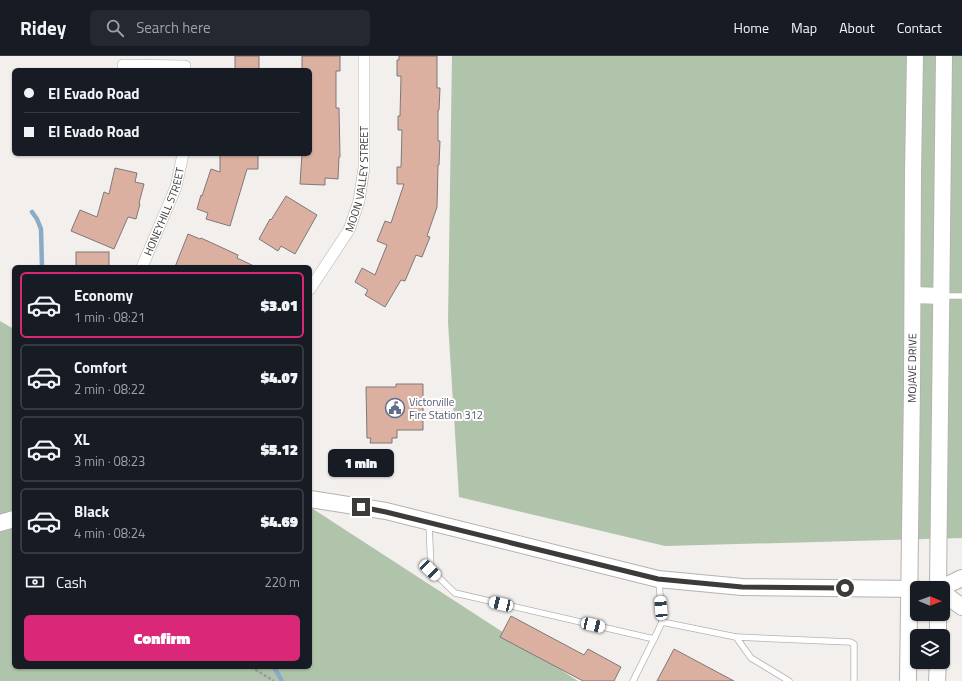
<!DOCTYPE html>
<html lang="en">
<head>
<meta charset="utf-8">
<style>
  body { margin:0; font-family:"Titillium Web",sans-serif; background:#242831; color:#f1f3f6; height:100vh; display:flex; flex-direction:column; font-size:15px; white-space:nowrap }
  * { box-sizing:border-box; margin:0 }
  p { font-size:13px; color:#9ea1a6 }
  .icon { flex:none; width:22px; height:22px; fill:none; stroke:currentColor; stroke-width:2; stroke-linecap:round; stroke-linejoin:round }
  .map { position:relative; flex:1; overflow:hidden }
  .sheet { position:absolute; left:12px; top:209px; width:300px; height:404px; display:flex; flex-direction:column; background:#171b24; border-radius:6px; box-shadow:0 1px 3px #0004 }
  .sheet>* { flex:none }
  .banner { position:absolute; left:12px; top:12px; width:300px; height:88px; border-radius:6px; box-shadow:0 1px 3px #0004; display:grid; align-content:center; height:88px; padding:0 12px; background:#171b24 }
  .needle { width:26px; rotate:91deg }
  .controls { position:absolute; left:910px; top:525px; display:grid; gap:8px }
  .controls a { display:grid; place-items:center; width:40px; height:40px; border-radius:6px; background:#171b24; box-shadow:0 1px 3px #0004; font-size:20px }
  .end { position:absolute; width:18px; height:18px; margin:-9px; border:5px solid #3c3b3a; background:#fff; box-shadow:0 0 0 2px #fff }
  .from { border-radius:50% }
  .bubble { position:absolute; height:28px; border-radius:6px; background:#171b24; box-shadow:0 1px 3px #0004; font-size:13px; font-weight:800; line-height:28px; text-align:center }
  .car { position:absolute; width:12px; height:24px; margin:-12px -6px; border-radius:5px; box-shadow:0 0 3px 1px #0007; background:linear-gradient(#fff 24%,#345 0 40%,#fff 0 76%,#345 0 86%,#fff 0) }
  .banner b { display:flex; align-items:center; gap:14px; height:38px; font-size:15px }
  .banner b+b { border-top:1px solid #363941 }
  .banner i { width:10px; height:10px; background:#f1f3f6 }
  ul { padding:7px 0 0; list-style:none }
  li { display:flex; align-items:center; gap:12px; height:66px; margin:0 8px 6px; padding:0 4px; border:2px solid #363941; border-radius:6px }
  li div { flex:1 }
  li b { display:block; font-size:15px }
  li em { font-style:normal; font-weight:800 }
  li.selected { border-color:#db2777 }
  li>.icon { width:36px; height:36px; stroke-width:1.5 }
  .pay { display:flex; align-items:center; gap:10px; height:44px; padding:0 12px; font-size:15px }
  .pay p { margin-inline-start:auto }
  .primary-button { display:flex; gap:8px; margin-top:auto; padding:8px 12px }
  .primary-button a { flex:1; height:46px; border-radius:6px; background:#db2777; color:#fff; font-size:16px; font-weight:800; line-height:46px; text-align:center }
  header { display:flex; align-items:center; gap:24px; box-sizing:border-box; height:56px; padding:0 20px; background:#171b24; border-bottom:1px solid #363941 }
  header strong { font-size:19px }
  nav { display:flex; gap:22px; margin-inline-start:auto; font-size:14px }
  .search { width:280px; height:36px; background:#242831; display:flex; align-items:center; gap:10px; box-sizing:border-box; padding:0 14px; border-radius:6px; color:#9ea1a6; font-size:15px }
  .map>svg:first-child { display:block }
  .green { fill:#b0c4ab }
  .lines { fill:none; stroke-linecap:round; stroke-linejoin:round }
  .stream { stroke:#89abc6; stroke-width:4.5 }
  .building { fill:#dbb0a1; stroke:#7d7978 }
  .lane-casing { stroke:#b6b2b1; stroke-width:7 }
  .street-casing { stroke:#b6b2b1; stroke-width:12 }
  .secondary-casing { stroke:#b6b2b1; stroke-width:18 }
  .path { stroke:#9e9c9b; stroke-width:2.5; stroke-dasharray:3 2; stroke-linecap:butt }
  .lane { stroke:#fff; stroke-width:5.5 }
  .street { stroke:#fff; stroke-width:11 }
  .secondary { stroke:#fff; stroke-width:16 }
  .route { stroke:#3c3b3a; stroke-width:5 }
  .labels { text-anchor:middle; stroke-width:4; stroke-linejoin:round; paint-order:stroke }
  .street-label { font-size:11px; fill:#3c3b3a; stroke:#fffcfb }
  .service-label { font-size:11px; fill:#4e5e75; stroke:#fffcfb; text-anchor:start }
</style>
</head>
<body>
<header>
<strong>Ridey</strong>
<div class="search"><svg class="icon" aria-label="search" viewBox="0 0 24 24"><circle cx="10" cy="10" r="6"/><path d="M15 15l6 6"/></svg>Search here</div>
<nav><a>Home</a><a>Map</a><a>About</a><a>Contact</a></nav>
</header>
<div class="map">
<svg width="962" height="625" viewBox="0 0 962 625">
  <rect width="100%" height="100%" fill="#f2efed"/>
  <g class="green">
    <polygon points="452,0 962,0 962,482 665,490 459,441 448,266"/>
    <polygon points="0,265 14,273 14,611 310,611 310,451 578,625 0,625"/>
  </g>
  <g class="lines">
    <g class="stream">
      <polyline points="32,156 37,163 41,173 42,211"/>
      <polyline points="274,611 282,625"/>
    </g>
  </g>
  <g class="building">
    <rect x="235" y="0" width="24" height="14"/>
    <polygon points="302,0 340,0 340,15 336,15 336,52 339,52 340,101 339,101 338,123 325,122 325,129 300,128 302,98 310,98 310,14 302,14"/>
    <polygon points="399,0 437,0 437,32 440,32 439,54 438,54 438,85 440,85 439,109 438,109 437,151 427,180 430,181 422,201 416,199 405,225 401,224 385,251 365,239 368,234 355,226 362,212 375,219 387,189 377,185 385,165 391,167 404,128 397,128 397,111 401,111 402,74 398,74 398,60 400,60 401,20 397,20 397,4 399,4"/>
    <polygon points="220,98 258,98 258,113 247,113 230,170 206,163 208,157 197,153 201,139 202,140 211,113 220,116"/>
    <polygon points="115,112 137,117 135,126 144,128 139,147 140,148 136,163 128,161 114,193 71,175 80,154 97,161 104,136 109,138"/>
    <polygon points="286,140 317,159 295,198 281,190 278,195 259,183 270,163 271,164"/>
    <polygon points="188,178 200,183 201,182 238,199 237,202 256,211 175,211"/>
    <rect x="76" y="196" width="33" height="15"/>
    <polygon points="396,328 423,328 423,374 397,374 397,382 392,382 392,387 370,387 371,382 367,382 366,331 396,331"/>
    <polygon points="511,560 584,599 588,593 621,611 614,625 583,625 500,581"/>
    <polygon points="674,593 734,625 657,625"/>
  </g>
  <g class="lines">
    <g class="lane-casing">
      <g id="lane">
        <polyline points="944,240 962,240"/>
        <polyline points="429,467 431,514 455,537 654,583 662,566 659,525"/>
        <polyline points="662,566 736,581"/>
        <polyline points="633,625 654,583"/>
        <polyline points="789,625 751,602 736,581 850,586 854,588 854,625"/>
      </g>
    </g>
    <g class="street-casing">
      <g id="street">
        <polyline points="123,9 185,10"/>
        <path id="s1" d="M142 211 176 131 183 98"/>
        <path id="s2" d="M310 233 349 174 359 145 364 112V0"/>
      </g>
    </g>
    <g class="secondary-casing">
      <g id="secondary">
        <polyline points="913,239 942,240"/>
        <polyline points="310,443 386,455 658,523 742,531 917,533"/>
        <polyline points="0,467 14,463"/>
        <polyline points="938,532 944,0"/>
        <polyline points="941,532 962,522"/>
        <polyline points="943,537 962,551"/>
        <polyline points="938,580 938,558"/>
        <path id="s3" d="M908 625 912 332 913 117 915 0"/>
        <polyline points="937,625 938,606"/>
      </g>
    </g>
    <polyline class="path" points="251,611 274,625"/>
    <use href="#lane" class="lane"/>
    <use href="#street" class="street"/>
    <use href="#secondary" class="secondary"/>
  </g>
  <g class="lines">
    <polyline class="route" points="361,451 386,456 658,523 742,531 845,532"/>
  </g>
  <defs>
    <g id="civic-ring" transform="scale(1)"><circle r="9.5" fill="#fffcfb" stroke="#5c6f8a" stroke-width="1.5"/><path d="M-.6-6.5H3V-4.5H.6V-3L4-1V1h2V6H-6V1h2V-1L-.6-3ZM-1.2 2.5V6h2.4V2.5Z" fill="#5c6f8a"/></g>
  </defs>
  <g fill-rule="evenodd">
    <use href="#civic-ring" x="395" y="352"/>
  </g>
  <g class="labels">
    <g class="street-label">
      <text dy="4" stroke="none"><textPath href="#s2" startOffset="123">MOON VALLEY STREET</textPath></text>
      <text dy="4" stroke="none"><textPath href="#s1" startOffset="60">HONEYHILL STREET</textPath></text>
      <text dy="4" stroke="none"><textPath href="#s3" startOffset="313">MOJAVE DRIVE</textPath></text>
    </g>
    <g class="service-label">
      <text x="409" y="350">Victorville<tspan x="409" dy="13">Fire Station 312</tspan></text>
    </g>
  </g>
</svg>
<div class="controls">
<a><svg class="needle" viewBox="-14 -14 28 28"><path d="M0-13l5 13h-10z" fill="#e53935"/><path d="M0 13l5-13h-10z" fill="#9ea1a6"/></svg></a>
<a><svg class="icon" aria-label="layers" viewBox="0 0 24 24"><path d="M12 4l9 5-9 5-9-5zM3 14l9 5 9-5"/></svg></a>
</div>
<i class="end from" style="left:845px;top:532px"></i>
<i class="end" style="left:361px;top:451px"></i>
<div class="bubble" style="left:328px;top:393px;width:66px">1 min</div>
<i class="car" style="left:430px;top:514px;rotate:134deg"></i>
<i class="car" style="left:501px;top:548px;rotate:283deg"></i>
<i class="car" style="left:661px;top:552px;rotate:355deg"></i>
<i class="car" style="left:593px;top:569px;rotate:103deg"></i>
<div class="banner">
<b><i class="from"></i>El Evado Road</b>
<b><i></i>El Evado Road</b>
</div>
<section class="sheet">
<ul>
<li class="selected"><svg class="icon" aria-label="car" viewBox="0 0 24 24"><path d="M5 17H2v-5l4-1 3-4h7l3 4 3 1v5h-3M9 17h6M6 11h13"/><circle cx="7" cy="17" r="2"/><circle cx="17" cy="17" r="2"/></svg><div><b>Economy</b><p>1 min · 08:21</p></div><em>$3.01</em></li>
<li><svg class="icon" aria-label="car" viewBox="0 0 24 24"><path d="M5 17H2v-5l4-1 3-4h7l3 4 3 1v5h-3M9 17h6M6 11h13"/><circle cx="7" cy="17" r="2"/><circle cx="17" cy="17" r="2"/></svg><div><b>Comfort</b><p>2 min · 08:22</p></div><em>$4.07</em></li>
<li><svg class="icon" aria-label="car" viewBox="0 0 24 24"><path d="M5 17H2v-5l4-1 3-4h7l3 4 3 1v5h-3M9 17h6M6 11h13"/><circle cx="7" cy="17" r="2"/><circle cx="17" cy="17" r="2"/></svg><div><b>XL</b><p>3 min · 08:23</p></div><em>$5.12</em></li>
<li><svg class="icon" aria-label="car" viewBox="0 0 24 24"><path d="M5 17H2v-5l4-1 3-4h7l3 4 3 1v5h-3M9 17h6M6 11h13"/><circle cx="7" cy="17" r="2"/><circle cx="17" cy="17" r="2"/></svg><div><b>Black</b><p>4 min · 08:24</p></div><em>$4.69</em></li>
</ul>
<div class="pay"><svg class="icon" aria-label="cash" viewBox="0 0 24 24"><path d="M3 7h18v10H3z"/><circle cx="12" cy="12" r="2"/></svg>Cash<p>220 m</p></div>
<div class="primary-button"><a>Confirm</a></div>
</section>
</div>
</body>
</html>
